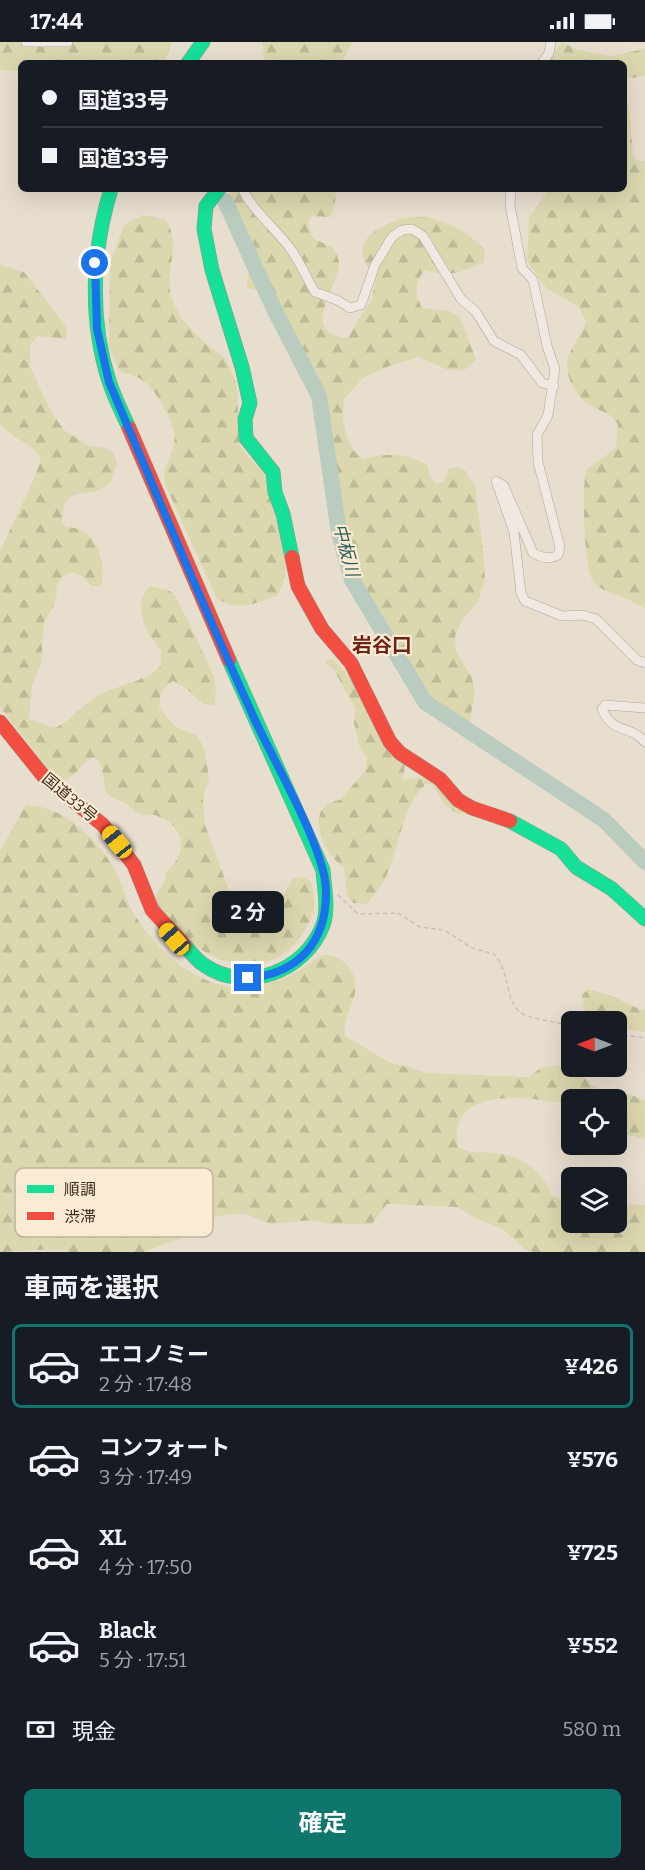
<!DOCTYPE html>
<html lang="ja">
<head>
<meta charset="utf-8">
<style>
  body { margin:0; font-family:Bitter,"Noto Sans JP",serif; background:#242831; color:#f1f3f6; height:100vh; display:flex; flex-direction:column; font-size:22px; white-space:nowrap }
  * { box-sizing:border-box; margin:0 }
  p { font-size:20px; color:#9ea1a6 }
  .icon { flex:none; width:33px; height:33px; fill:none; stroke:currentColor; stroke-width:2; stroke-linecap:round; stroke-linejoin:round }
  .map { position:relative; height:1210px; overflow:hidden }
  .drawer { display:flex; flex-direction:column; background:#171b24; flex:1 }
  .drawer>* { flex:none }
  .banner { position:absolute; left:18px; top:18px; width:609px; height:132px; border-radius:9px; box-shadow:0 6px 24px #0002; display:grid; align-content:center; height:132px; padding:0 24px; background:#171b24 }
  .needle { width:39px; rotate:270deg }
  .controls { position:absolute; left:561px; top:969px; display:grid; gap:12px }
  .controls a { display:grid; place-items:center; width:66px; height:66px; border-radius:9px; background:#171b24; box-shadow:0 6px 24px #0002; font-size:30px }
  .end { position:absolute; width:27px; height:27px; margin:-14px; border:8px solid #1a73e8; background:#fff; box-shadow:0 0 0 3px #fff }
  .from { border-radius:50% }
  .bubble { position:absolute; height:42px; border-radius:9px; background:#171b24; box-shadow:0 6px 24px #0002; font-size:20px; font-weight:700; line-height:42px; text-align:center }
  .car { position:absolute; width:18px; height:36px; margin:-18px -9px; border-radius:8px; box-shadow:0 0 4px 2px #0007; background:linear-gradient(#f5c518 24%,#345 0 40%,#f5c518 0 76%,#345 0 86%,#f5c518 0) }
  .banner b { display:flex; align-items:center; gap:21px; height:57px; font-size:22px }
  .banner b+b { border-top:2px solid #363941 }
  .banner i { width:15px; height:15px; background:#f1f3f6 }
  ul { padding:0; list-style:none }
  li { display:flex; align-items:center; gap:18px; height:84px; margin:0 12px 9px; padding:0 12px; border:3px solid transparent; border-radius:9px }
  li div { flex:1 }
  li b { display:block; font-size:22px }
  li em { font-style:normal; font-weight:700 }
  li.current { border-color:#0f766e }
  li>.icon { width:54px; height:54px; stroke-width:1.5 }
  h2 { padding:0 24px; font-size:27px; line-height:72px }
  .pay { display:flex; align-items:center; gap:15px; height:66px; padding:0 24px; font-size:22px }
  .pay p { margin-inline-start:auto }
  .primary-button { display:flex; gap:12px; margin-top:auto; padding:12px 24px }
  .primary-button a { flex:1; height:69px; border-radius:9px; background:#0f766e; color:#fff; font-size:24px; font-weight:700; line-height:69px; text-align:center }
  .status { display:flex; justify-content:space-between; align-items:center; height:42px; padding:0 30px; background:#171b24; direction:ltr }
  .status svg { height:16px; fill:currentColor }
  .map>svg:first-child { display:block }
  .forest { fill:url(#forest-firs) }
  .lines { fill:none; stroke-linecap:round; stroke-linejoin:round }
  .river { stroke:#baccbf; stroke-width:16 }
  .street-casing { stroke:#aea397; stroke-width:10 }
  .fast-casing { stroke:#9d9387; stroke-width:15 }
  .jam-casing { stroke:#9d9387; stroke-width:15 }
  .path { stroke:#c9c0b7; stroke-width:1.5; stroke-dasharray:4.5 3; stroke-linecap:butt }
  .street { stroke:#efe9e1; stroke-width:9 }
  .fast { stroke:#16e098; stroke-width:14 }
  .jam { stroke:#f24e42; stroke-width:14 }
  .route { stroke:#1a73e8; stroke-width:8 }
  .labels { text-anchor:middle; stroke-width:4.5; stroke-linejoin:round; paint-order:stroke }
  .street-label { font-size:16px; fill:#3e2a1d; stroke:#f9ebd4 }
  .water-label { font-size:18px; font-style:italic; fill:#2b6057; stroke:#f9ebd4 }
  .quarter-label { font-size:20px; font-weight:bold; fill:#702218; stroke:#f9ebd4 }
  .key { fill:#f9ebd4; stroke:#c1b19d; stroke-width:1.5 }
  .key-label { font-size:16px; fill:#3e2a1d }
</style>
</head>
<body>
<div class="status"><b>17:44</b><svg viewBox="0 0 49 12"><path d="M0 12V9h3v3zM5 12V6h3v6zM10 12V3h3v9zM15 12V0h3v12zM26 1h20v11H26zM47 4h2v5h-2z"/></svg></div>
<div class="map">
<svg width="645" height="1210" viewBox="0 0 645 1210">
  <defs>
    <pattern id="forest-firs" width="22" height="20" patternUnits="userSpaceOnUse" patternTransform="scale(1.5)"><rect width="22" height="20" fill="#dbd8af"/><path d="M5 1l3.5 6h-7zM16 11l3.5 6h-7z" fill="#bdba96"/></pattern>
  </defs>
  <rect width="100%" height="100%" fill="#e8dece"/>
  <g class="forest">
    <polygon points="0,0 172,0 164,21 21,21 21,29 0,28"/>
    <polygon points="262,0 353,0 341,21 265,21"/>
    <polygon points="562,0 576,7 611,14 645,7 645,34 624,37 624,21 546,21"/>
    <path d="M624 55 629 63 633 113 638 119H645V567C630 555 609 554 595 542 583 532 582 446 586 428L616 406 618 383C609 369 606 372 593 365 576 356 562 332 569 313 573 302 582 292 586 280L579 265 546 246 527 219 529 176 549 147H624Z"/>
    <path d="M234 147H336L335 162 330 175 311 174 308 183 313 196 333 206C335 209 338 215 339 219 342 241 296 291 347 296L372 257 376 235C372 229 365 222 363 216 356 189 399 174 420 175 442 175 471 192 485 208L484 220C462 230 450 236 425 228 414 240 415 252 422 266L450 269 460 275 476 318 463 329 446 327 418 315 389 324 363 336 344 357 343 378 347 396 354 409 363 417C385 411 408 411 427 423L431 437 437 442 444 440 449 426 457 425 465 429 475 444 484 517 485 537 478 560 463 577 455 594 456 609 472 636 475 652 468 686 462 688C428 683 395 624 388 594L373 586 356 560 345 533 330 476 327 427 319 388 316 354 293 316 277 277 256 248 247 246C246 234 253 226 248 214 241 195 224 186 227 163 228 155 228 152 234 147Z"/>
    <path d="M143 173 166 178C184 207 160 231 174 262 180 277 196 293 209 304 214 309 222 311 226 318 246 354 234 363 239 398 241 414 259 421 265 434 269 442 269 453 271 461 281 496 295 518 278 553 254 562 241 569 217 557L165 442C162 422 170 420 174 402 178 385 157 348 142 338 136 334 127 332 120 330L109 304 110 221 124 183Z"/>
    <path d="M0 223 24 230 67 285 66 297 38 294 30 303V325L50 368 64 388 89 404 106 406 114 412 117 420 111 440 97 449 72 453 64 463 62 480 66 485C96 485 107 518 101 544H91L82 534 73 530 63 534 56 544 57 551 53 566 44 580 41 622 32 643 29 677 54 686C70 680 78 667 91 658 113 642 143 643 161 623V609C148 594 129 560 151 544 157 546 168 547 173 551 178 556 211 626 214 635 216 645 216 653 215 663L203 662 186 646 173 639 161 649 159 666 176 685 197 693 205 709 209 736 203 756 205 783 231 854 241 860 259 855 274 860 281 858 293 836 304 835 311 840C317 863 316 870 303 891 263 955 178 911 155 855L165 839 166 830C189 811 186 783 155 773 149 772 142 774 137 771 133 768 130 764 126 762 119 757 112 757 106 751 102 738 106 723 93 715 81 722 75 736 62 739L53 734 0 665V509L34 437 41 417C28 396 15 401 0 381Z"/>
    <path d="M332 617 352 637 405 723 403 738 419 735 438 740 464 767V771L458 772 446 764 432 742H426C401 765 399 810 384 839 379 847 372 855 367 862L353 861 347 853 344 825C322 812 302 763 340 758L365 729 367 716 360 707 354 681 355 666 334 628 326 621 327 618Z"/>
    <path d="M26 763C65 763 102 801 118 834 123 845 126 858 132 868 151 902 186 936 225 944 247 949 275 942 295 931 305 926 315 914 326 913 339 912 353 926 355 938 359 958 342 973 345 994L389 1020 428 1031 528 1035 541 1026 559 1023 574 1027 600 1049 627 1052 645 1058V1097L617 1090 616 1058H572L571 1063C534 1055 446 1041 458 1105 471 1113 480 1109 494 1111 520 1113 543 1128 551 1153L571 1162 572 1180H616L617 1162 645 1163V1210H534L526 1208 503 1187 475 1176 457 1165 387 1162 372 1182H330L312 1178 271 1182 245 1172H227L192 1182 179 1197 144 1210H68C61 1205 14 1210 0 1210V809Z"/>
    <polygon points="588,947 610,953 641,968 645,967 645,990 617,987 616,980 587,979 582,953"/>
  </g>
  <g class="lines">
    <polyline class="river" points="225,159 275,269 319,354 339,491 352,538 425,660 604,778 645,820"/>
    <g class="street-casing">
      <g id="street">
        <polyline points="26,0 68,0"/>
        <polyline points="542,21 549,11 551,0"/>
        <path d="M243 147C249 165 280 191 292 209 301 222 307 237 315 250L337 258 350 266 361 263 375 223 392 195 402 188 412 187 423 194 461 257 476 270 494 299 521 313 542 341 554 344"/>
        <path d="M511 147 510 163 522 226 533 238 547 304 555 327 548 373 537 393 538 420 560 505 558 513C550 518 542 516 533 511L504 444 496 439 514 490 521 551 525 559 562 574 582 573 596 577 637 618 645 621"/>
        <path d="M645 666 605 663 602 667C612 692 631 683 645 700"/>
      </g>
    </g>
    <g class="fast-casing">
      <g id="fast">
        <polyline points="188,21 203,0"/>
        <path d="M111 147C92 209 89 276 109 339 114 355 122 370 129 386"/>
        <polyline points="219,147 206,164 204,187 212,228 242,325 250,361 245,377 246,396 273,430 275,450 283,472 292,515"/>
        <polyline points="510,779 561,807 576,825 612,847 645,877"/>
        <path d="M184 903C190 909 196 918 204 923 246 952 305 930 323 883 329 866 324 845 323 828L229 618"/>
      </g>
    </g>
    <g class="jam-casing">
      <g id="jam">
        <polyline points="129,386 229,618"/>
        <polyline points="292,515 298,544 322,587 351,621 390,700 400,711 440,737 458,758 472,766 510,779"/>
        <polyline points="0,680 45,736 103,783 134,823 152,868 184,903"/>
      </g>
    </g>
    <g class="path">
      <path d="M338 853 358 872 398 871 420 885 444 888 472 906 494 912C511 930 504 964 525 973 540 979 557 979 572 985"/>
      <polyline points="616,992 645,996"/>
    </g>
    <use href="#street" class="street"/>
    <use href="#fast" class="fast"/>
    <use href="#jam" class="jam"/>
  </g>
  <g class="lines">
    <path class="route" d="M95 221 97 287 109 340C157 453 204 567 255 678 274 720 326 808 326 849 327 900 298 932 248 936"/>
  </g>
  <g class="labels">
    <g class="street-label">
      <text transform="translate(70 755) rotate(40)" y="6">国道33号</text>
    </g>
    <g class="water-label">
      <text transform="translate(346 508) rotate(75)" y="6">中板川</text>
    </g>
    <g class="quarter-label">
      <text x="382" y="610">岩谷口</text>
    </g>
  </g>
  <rect x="15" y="1126" width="198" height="69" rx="9" class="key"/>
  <rect x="27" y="1143" width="27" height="8" fill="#16e098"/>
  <rect x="27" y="1170" width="27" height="8" fill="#f24e42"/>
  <g class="key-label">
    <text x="64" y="1153">順調</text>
    <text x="64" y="1180">渋滞</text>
  </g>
</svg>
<div class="controls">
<a><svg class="needle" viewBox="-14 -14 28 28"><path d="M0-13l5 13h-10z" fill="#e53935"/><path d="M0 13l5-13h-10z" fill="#9ea1a6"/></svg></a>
<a><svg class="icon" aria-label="locate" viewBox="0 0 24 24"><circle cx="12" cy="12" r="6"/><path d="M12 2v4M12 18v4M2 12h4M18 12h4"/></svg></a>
<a><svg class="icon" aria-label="layers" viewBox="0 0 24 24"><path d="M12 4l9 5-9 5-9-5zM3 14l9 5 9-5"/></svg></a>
</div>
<i class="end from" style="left:95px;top:221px"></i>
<i class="end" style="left:248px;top:936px"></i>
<div class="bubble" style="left:212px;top:849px;width:72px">2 分</div>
<i class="car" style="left:117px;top:800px;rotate:321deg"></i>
<i class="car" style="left:174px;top:897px;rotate:319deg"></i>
<div class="banner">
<b><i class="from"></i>国道33号</b>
<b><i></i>国道33号</b>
</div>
</div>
<section class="drawer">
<h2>車両を選択</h2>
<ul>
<li class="current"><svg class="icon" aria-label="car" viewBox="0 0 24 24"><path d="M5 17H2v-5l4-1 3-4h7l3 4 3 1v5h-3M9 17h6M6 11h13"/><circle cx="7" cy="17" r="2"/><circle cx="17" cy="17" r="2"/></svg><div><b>エコノミー</b><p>2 分 · 17:48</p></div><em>¥426</em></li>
<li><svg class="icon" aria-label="car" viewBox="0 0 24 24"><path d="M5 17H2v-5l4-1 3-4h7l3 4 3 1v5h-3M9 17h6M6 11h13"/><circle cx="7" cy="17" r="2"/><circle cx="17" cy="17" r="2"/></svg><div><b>コンフォート</b><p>3 分 · 17:49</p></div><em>¥576</em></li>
<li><svg class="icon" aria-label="car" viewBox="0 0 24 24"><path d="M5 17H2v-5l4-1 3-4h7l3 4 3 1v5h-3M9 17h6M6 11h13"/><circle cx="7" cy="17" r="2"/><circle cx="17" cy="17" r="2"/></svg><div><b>XL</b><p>4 分 · 17:50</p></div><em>¥725</em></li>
<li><svg class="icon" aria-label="car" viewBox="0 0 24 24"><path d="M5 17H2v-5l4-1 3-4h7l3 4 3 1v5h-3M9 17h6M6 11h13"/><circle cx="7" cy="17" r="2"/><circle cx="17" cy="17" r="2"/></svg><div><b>Black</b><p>5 分 · 17:51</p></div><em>¥552</em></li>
</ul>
<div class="pay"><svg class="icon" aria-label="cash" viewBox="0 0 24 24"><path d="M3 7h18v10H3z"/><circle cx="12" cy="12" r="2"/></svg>現金<p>580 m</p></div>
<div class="primary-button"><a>確定</a></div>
</section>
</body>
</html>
